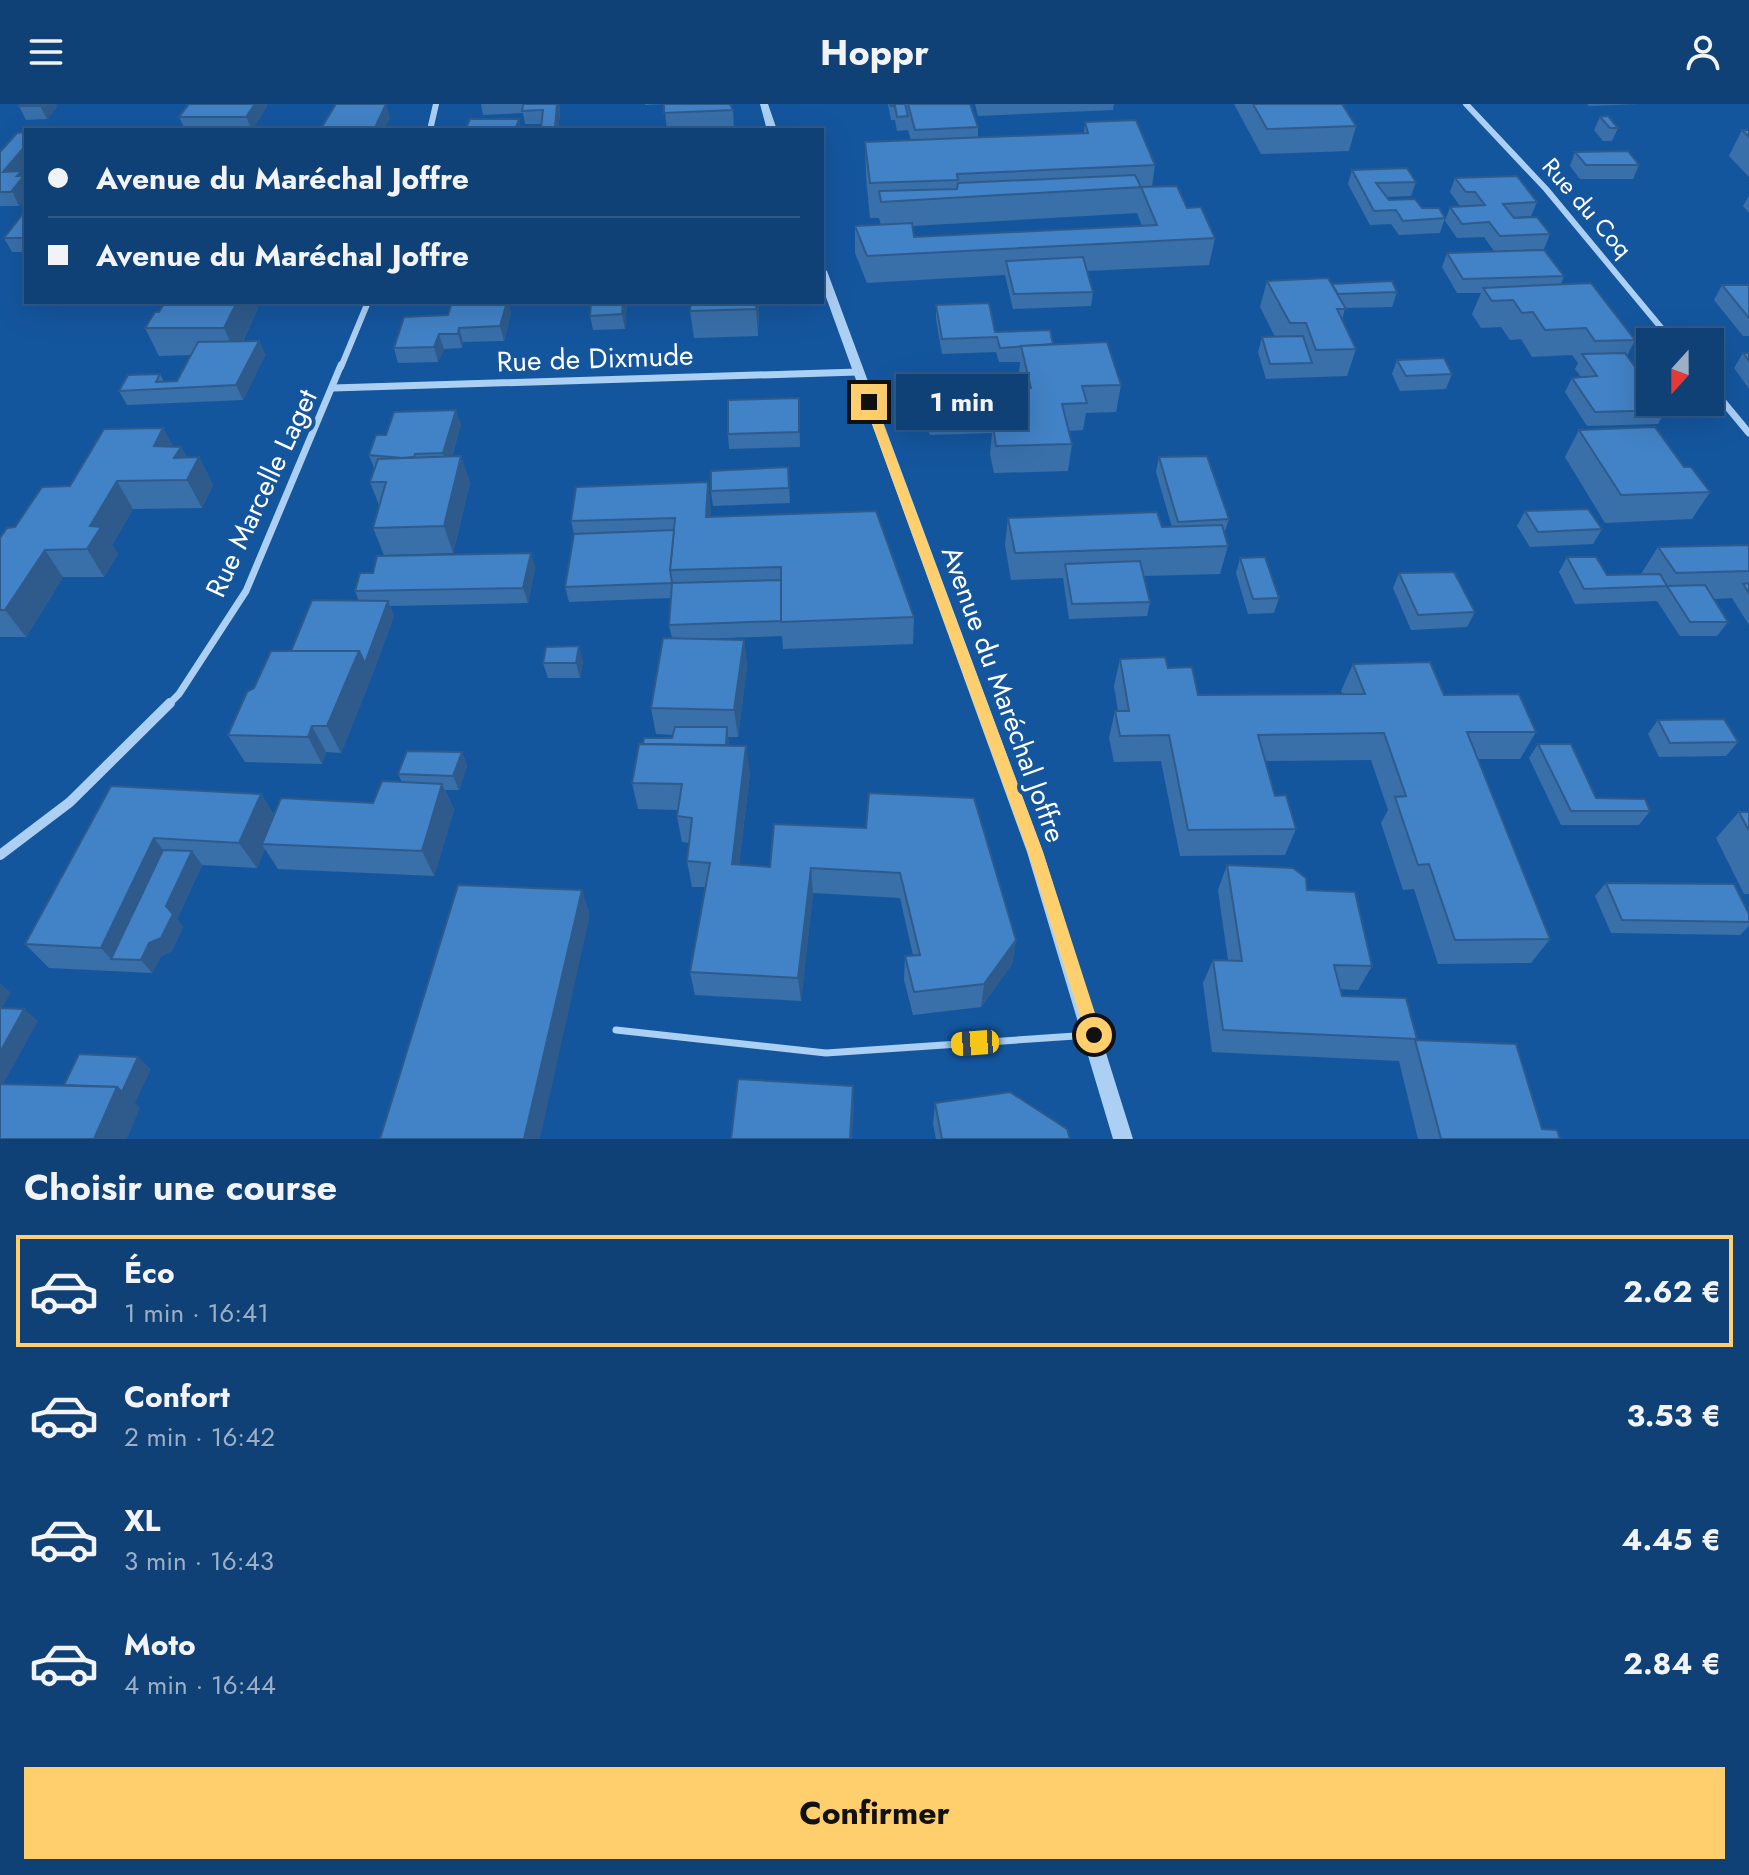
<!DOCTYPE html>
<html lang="fr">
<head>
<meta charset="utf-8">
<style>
  body { margin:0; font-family:Jost,sans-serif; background:#18477b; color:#f1f3f6; height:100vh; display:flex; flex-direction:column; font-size:30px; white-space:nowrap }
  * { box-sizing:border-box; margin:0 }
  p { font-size:26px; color:#9bafc5 }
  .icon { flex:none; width:44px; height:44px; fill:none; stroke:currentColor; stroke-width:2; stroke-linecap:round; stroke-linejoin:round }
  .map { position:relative; height:1035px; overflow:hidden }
  .drawer { display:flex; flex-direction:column; background:#0f4076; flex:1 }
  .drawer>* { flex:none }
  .hud { position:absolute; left:24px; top:24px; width:800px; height:176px; border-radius:0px; box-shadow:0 8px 32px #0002,0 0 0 2px #2f5988; display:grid; align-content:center; height:176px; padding:0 24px; background:#0f4076 }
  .needle { width:52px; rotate:201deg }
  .controls { position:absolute; left:1636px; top:224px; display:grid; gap:16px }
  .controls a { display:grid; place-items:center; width:88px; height:88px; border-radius:0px; background:#0f4076; box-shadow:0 8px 32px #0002,0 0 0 2px #2f5988; font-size:40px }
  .end { position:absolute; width:36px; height:36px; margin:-18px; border:10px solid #ffcf6e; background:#111; box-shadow:0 0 0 4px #111 }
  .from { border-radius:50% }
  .bubble { position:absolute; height:56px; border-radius:0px; background:#0f4076; box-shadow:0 8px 32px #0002,0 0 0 2px #2f5988; font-size:26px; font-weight:700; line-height:56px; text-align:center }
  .car { position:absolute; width:24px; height:48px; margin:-24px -12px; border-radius:10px; box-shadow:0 0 6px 2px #0007; background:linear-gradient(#f5c518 24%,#345 0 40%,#f5c518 0 76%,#345 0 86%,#f5c518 0) }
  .hud b { display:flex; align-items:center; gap:28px; height:76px; font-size:30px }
  .hud b+b { border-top:2px solid #2f5988 }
  .hud i { width:20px; height:20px; background:#f1f3f6 }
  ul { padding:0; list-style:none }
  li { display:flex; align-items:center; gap:24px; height:112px; margin:0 16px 12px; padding:0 8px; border:4px solid transparent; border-radius:0px }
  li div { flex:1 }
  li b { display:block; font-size:30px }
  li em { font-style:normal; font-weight:700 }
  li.current { border-color:#ffcf6e }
  li>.icon { width:72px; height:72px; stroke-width:1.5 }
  h2 { padding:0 24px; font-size:36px; line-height:96px }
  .primary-button { display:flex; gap:16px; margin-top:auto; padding:16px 24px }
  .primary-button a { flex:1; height:92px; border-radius:0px; background:#ffcf6e; color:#111; font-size:32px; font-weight:700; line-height:92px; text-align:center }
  header { display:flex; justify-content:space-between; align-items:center; height:104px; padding:0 24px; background:#0f4076; font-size:36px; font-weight:700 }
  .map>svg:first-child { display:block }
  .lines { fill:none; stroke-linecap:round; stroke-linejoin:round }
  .service { stroke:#accff4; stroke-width:7 }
  .minor-far2 { stroke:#accff4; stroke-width:6 }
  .minor-far1 { stroke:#accff4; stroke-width:7 }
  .minor { stroke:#accff4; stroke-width:10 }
  .tertiary { fill:#accff4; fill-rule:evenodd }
  .wall { fill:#3970aa; fill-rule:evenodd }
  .shaded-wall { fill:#2e5b8b }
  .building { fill:#4282c6; stroke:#2e5b8b; stroke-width:2 }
  .route { fill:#ffcf6e }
  .labels { text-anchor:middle; stroke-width:8; stroke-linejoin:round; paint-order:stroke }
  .far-street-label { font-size:24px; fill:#fff; stroke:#14569e }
  .street-label { font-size:28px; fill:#fff; stroke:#14569e }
</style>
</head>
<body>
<header><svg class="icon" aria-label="menu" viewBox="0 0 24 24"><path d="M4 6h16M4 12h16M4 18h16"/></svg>Hoppr<svg class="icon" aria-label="person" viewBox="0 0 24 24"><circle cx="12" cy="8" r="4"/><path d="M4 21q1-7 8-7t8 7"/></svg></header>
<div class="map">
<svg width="1749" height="1035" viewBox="0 0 1749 1035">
  <rect width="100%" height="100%" fill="#14569e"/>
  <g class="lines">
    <polyline class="service" points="616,926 826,949 1090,931"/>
    <g class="minor-far2">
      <polyline points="1466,0 1546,85 1673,238"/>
      <polyline points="430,26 436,0"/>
      <polyline points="341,263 368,198"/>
    </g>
    <g class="minor-far1">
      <polyline points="1710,282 1749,329"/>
      <polyline points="333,284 858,268"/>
      <polyline points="168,601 179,590 246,487 341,261"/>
    </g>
    <polyline class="minor" points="0,751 70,698 170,599"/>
    <g class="tertiary">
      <polygon points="760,0 768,0 777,26 767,26"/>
      <polygon points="822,164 827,167 1043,748 1133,1035 1113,1035 1027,748 822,182"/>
    </g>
  </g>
  <g class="wall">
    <polygon points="21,0 57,3 47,15 26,16 19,2"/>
    <polygon points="189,0 266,0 267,2 252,26 185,26 179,13"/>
    <polygon points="481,0 559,0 560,7 558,26 541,26 541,20 525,20 523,9 483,11"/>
    <polygon points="645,0 730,0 733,6 734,26 667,26 664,0 645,1"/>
    <path d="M888 0H970L978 23V33L1084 29 1085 18 1155 61 1152 83 1187 104 1215 134 1209 161 1087 167 1093 188 1091 202 1013 205 1005 171 867 179 855 149V122L881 121 879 114H870L866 73 865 38 911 36 908 26 897 27 895 16H891ZM1137 109 1142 122 914 133 912 122Z"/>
    <polygon points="975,0 1114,0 1113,6 978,12"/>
    <polygon points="1234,0 1342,0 1356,22 1349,47 1261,50"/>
    <polygon points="1587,0 1639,0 1589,2"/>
    <polygon points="1600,13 1618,24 1612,37 1603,37 1594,26"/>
    <polygon points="1742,26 1749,26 1749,73 1729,52"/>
    <polygon points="26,28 26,63 22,68 26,75 26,93 19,102 0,102 0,48"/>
    <polygon points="1575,48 1639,61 1633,75 1580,75 1570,62"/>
    <polygon points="1352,66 1416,78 1411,92 1386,93 1389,96 1422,104 1445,114 1440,129 1399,131 1391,120 1370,121 1348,80"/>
    <polygon points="1455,74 1537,98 1531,112 1513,113 1550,130 1544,145 1494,147 1484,133 1457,134 1445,117 1450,103 1460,102 1450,88"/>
    <polygon points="1749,92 1749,109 1743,102"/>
    <polygon points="26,106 26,148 12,148 4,134"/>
    <polygon points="1447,149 1564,172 1561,180 1635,236 1627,252 1666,306 1658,320 1587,322 1565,288 1572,274 1581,273 1575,265 1578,259 1572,251 1532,253 1521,235 1510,236 1501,223 1481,224 1472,210 1481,189 1457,189 1442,163"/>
    <polygon points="1267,177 1332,180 1397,188 1392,203 1345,204 1342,216 1356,245 1347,272 1266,275 1258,248 1262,233 1275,233 1260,203"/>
    <polygon points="1722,181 1749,181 1749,232 1743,232 1714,196"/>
    <polygon points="165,198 304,198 303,201 257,202 258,204 243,237 259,237 265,251 243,296 127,301 119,287 160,270 164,278 177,277 191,251 159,252 145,224 159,208"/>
    <polygon points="591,198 627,198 625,225 593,226 590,212"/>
    <polygon points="691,198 759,198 758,232 694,234 690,207"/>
    <polygon points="936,201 995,228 1053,240 1121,281 1116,308 1086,309 1083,326 1068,327 1072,340 1068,367 994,369 990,350 992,329 930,331 924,315 925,287 1022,284 1019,269 1020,258 999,258 996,248 942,250 936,215"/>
    <polygon points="511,208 504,237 463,238 462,244 444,245 438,258 398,259 394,244"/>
    <polygon points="1743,249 1749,249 1749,285 1734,264"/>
    <polygon points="1397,256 1452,270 1446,285 1400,287 1392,270"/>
    <polygon points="799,294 800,343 729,345 728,330"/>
    <polygon points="461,320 452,352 461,352 470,379 453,449 384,451 373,424 379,401 370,378 374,364 369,351 386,331"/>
    <polygon points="163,324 173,343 181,343 187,354 199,353 213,381 202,404 133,405 112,441 118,450 104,473 63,473 26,533 0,533 0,434 70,382"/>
    <polygon points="1579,326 1684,363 1710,388 1692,415 1605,419 1565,353"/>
    <polygon points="1159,353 1229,415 1224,430 1228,442 1220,470 1143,472 1150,498 1147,512 1069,515 1063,474 1011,476 1005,441 1008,414 1172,423 1156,368"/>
    <polygon points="788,363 790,399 713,402 711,387"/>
    <polygon points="708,378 711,412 914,513 913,540 783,545 782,532 696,535 744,536 747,563 738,633 728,633 729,641 750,668 739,761 770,763 866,724 1016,836 1012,860 981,903 913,911 904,876 905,852 913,851 900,794 813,789 801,897 695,891 690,868 705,783 692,783 687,757 689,739 682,738 677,712 678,706 638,705 632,679 643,640 672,634 673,631 656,630 651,604 672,534 669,521 671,494 569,498 565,483 574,430 571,417"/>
    <polygon points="1525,407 1602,425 1593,440 1530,443 1517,422"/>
    <polygon points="1749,441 1749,521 1732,494 1714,495 1728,518 1717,532 1680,532 1657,497 1575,500 1559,468 1567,453 1607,471 1641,470 1658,443"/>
    <polygon points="531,449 535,464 528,499 390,502 394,512 371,574 341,649 326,648 322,660 245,658 228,631 254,584 291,547 359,497 355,487 373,469"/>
    <polygon points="1240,454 1279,494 1274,509 1248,510 1236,469"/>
    <polygon points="1399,469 1475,508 1467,523 1411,526 1393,484"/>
    <polygon points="1120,555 1198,591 1343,590 1341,587 1353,560 1444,591 1536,628 1520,655 1478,655 1550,835 1531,859 1438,860 1414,785 1403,786 1381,719 1388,706 1371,656 1265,657 1275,692 1296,725 1285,751 1180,752 1161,657 1114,658 1109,634 1115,607 1118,607 1114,582"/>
    <polygon points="583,557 580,574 548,574 543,559"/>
    <polygon points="1658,616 1738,638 1726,652 1659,653 1648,630"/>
    <polygon points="1538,640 1596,694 1650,707 1639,721 1561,721 1529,654"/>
    <polygon points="462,648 467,662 459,686 445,686 454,706 434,772 278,765 265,745 257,764 202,761 177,815 183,823 172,847 161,852 152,869 49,864 25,840 111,682 261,690 274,711 373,699 402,678 398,670"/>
    <polygon points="1739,708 1749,708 1749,790 1744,790 1716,734"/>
    <polygon points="1227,761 1307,786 1372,862 1358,886 1340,885 1342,892 1417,935 1542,1025 1560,1035 1418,1035 1399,957 1212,948 1203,879 1213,856 1228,856 1218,786"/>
    <polygon points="1606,779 1749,810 1749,822 1740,831 1611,829 1595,792"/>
    <polygon points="935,999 1070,1035 936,1035 933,1020"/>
  </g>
  <g class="shaded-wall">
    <polygon points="41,0 56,0 57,3 47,15 40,2"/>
    <polygon points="255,0 266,0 267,2 252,26 246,13"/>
    <polygon points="386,0 390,14 384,26 374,26"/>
    <polygon points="557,0 559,0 560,7 558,26 555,26"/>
    <polygon points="519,15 522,26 515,26"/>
    <polygon points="26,41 26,63 22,68 26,75 26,93 19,102 3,68"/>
    <polygon points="237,198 256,198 258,204 236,251 224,224"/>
    <polygon points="507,198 509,198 511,208 504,237 500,222"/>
    <polygon points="623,198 627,198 625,225 622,210"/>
    <polygon points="756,198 759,198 758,232 756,205"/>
    <polygon points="459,224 463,238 462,244 458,230"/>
    <polygon points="439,230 444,245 438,258 434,243"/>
    <polygon points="259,237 265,251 243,296 236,281"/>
    <polygon points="456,306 461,320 448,364 443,349"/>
    <polygon points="163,324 177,350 181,343 193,365 199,353 213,381 202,404 187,376 154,342"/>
    <polygon points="461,352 470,379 453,449 444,422"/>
    <polygon points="117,377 133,405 112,441 118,450 104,473 87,445 90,422"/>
    <polygon points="708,378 711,406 710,440 706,413"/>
    <polygon points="45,446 63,473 26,533 5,506"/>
    <polygon points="531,449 535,464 528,499 523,484"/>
    <polygon points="388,497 394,512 371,574 341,649 327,622 359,547"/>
    <polygon points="744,536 747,563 738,633 734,606"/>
    <polygon points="579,542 583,557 580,574 576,559"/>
    <polygon points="312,622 326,648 322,660 308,633"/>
    <polygon points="727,623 729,638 726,668 724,654"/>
    <polygon points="746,642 750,668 736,785 732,760"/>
    <polygon points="462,648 467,662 459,686 453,672"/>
    <polygon points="442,680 454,706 434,772 422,747"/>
    <polygon points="261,690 277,716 262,740 265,745 257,764 239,739"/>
    <polygon points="154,734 173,759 111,855 101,844"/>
    <polygon points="192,747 202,761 177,815 183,823 172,847 161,852 152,869 141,856"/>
    <polygon points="811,764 813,789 801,897 798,874"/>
    <polygon points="582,786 590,811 540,1035 524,1035"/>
    <polygon points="1016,836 1012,860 981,903 984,880"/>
    <polygon points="0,879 11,889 0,907"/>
    <polygon points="24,905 38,917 0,986 0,948"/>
    <polygon points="138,953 151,965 135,999 140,1004 127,1035 94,1035 117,983"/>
    <polygon points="853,982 854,1003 852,1035 850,1035"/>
  </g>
  <g class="building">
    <polygon points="21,0 41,0 40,2 19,2"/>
    <polygon points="189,0 255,0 246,13 179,13"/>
    <polygon points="336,0 386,0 374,26 320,26"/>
    <polygon points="523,0 557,0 555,24 541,24 543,6 522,7"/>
    <polygon points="664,0 730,0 733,6 664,9"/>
    <polygon points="890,0 905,0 908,12 897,13 895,2 891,2"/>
    <polygon points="908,0 970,0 978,23 915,26"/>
    <polygon points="1253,0 1342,0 1356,22 1267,25"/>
    <polygon points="1608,12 1618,24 1610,24 1600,13"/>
    <polygon points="470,15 519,15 515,26 465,26"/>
    <polygon points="1136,16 1155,61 957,70 958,76 870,79 865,38 1088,29 1085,18"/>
    <polygon points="719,25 719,26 685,26"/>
    <polygon points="1742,26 1749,26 1749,33"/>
    <polygon points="26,28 26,41 3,68 22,67 17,72 24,72 11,88 0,88 0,48 17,29"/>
    <polygon points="1628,47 1639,61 1586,61 1575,48"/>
    <polygon points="1407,64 1416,78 1376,79 1389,96 1415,95 1422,104 1439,104 1445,114 1403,117 1396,106 1374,107 1352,66"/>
    <polygon points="1135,71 1141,83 881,98 879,87 957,85 958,79"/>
    <polygon points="1517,72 1537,98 1503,100 1514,114 1537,113 1550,130 1500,132 1489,118 1462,120 1450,103 1485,101 1475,88 1466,88 1455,74"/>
    <polygon points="1177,82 1187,104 1201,103 1215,134 867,152 855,122 912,119 914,133 1157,121 1141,83"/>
    <polygon points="26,106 26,134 4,134"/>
    <polygon points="1544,146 1564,172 1463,175 1447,149"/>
    <polygon points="1083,153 1093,188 1014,190 1006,157"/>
    <polygon points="1328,174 1346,205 1337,205 1356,245 1316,246 1306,219 1290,219 1267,177"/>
    <polygon points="1392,177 1397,188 1338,190 1332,180"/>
    <polygon points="1591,179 1635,236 1595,237 1586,224 1545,226 1533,208 1522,209 1513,196 1492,197 1483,184"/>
    <polygon points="1722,181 1749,181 1749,214"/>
    <polygon points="165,198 237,198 224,224 145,224 155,208 159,208"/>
    <polygon points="452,198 507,198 500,222 459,224 458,230 439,230 434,243 394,244 404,213 448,211"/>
    <polygon points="591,198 623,198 622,210 590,212"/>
    <polygon points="691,198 756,198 756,205 690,207"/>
    <polygon points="989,199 995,228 1050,226 1053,240 1000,244 997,233 942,235 936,201"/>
    <polygon points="1303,232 1312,259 1270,260 1262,233"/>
    <polygon points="259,237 236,281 119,287 128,271 160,270 156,278 177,277 198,238"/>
    <polygon points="1107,238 1121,281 1082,282 1087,299 1062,300 1072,340 996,342 993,322 1001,322 998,302 931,303 925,287 1031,284 1021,242"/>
    <polygon points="1625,249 1650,284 1650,298 1660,298 1666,306 1595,308 1572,274 1597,272 1582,250"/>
    <polygon points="1743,249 1749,249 1749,257"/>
    <polygon points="1444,254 1452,270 1406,272 1397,256"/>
    <polygon points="799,294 799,328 728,330 728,296"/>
    <polygon points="456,306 443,349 415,350 414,353 402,354 369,351 376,331 386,331 394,308"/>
    <polygon points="1655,323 1684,363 1691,363 1710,388 1621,391 1579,326"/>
    <polygon points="163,324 154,342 181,343 174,354 199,353 187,376 117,377 90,422 101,423 87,445 45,446 5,506 0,506 0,434 7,424 15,423 42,383 70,382 104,325"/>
    <polygon points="461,352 444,422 373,424 386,378 370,378 378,355"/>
    <polygon points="1207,352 1229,415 1178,418 1159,353"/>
    <polygon points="788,363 789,384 711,387 711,367"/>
    <polygon points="708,378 706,413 876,407 914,513 781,518 781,463 670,466 675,414 571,417 576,383"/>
    <polygon points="1588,405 1602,425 1538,428 1525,407"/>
    <polygon points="1157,408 1162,423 1222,421 1228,442 1015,449 1008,414"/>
    <polygon points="674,426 670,466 672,479 565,483 574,430"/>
    <polygon points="1749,441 1749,467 1676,469 1658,443"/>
    <polygon points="531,449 523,484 355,487 360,469 373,469 377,452"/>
    <polygon points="1265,453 1279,494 1253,495 1240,454"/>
    <polygon points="1567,453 1596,453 1607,471 1660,470 1667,482 1584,485"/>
    <polygon points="1140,457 1150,498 1072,500 1065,460"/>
    <polygon points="1454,468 1475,508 1418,511 1399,469"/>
    <polygon points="781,476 781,517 669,521 672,479"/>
    <polygon points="1749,479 1749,489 1743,480"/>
    <polygon points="1705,481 1728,518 1690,518 1667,482"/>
    <polygon points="312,496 388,497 365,559 359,547 291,547"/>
    <polygon points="663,534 744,536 734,606 651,604"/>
    <polygon points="579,542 576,559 543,559 546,543"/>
    <polygon points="271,547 359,547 327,622 312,622 308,633 228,631 247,588 254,584"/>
    <polygon points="1165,553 1168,564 1192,563 1198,591 1365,590 1353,560 1430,558 1444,591 1519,590 1536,628 1467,628 1550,835 1455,836 1429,760 1418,761 1395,693 1406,692 1384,629 1258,631 1275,692 1286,691 1296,725 1188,726 1169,631 1120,632 1115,607 1129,607 1120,555"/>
    <polygon points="1724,615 1738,638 1670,639 1658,616"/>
    <polygon points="675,623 727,623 726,641 643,640 644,634 672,634"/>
    <polygon points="639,640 746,642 732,760 770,763 774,720 866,724 869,689 974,694 1016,836 984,880 914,888 905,852 920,851 900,769 811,764 798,874 690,868 710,759 687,757 692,714 677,712 682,680 632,679"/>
    <polygon points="1538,640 1571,640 1596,694 1645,695 1650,707 1571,707"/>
    <polygon points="407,647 462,648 453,672 398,670"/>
    <polygon points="382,677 442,680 422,747 262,740 281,694 373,699"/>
    <polygon points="111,682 261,690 239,739 154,734 101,844 25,840"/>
    <polygon points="1739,708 1749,708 1749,727"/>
    <polygon points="163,746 192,747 166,802 173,810 161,834 149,839 141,856 111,855"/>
    <polygon points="1227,761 1293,764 1306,774 1307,786 1355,788 1372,862 1334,861 1342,892 1406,894 1417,935 1223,926 1213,856 1242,857"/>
    <polygon points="1606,779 1734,780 1749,810 1749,818 1622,816"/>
    <polygon points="458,781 582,786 524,1035 380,1035"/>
    <polygon points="0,904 24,905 0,948"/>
    <polygon points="1415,936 1516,940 1542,1025 1557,1026 1560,1035 1441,1035"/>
    <polygon points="79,950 138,953 122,988 117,983 64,981"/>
    <polygon points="738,975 853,982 850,1035 731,1035"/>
    <polygon points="0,980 117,983 94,1035 0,1035"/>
    <polygon points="1010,988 1067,1025 1070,1035 942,1035 935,999"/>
  </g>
  <polygon class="route" points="869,295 875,298 1043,748 1102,931 1094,939 1086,931 1028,748 864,298"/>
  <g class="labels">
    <g class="far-street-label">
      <text transform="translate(1587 104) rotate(49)" y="8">Rue du Coq</text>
    </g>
    <g class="street-label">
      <text transform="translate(595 254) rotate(-2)" y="10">Rue de Dixmude</text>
      <text transform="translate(261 389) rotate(-65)" y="10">Rue Marcelle Laget</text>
      <text transform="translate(1004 590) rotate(70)" y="10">Avenue du Maréchal Joffre</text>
    </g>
  </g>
</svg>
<div class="controls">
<a><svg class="needle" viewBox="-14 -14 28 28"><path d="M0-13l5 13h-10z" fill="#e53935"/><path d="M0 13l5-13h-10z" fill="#9bafc5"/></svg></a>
</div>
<i class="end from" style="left:1094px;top:931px"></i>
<i class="end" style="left:869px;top:298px"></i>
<div class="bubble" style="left:896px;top:270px;width:132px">1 min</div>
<i class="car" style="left:975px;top:939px;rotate:266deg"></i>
<div class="hud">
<b><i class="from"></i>Avenue du Maréchal Joffre</b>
<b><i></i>Avenue du Maréchal Joffre</b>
</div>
</div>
<section class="drawer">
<h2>Choisir une course</h2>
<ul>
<li class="current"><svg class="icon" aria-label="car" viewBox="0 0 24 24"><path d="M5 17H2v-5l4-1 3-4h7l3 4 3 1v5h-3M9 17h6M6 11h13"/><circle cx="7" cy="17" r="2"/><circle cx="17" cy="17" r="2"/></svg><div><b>Éco</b><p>1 min · 16:41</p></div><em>2.62 €</em></li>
<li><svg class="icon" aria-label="car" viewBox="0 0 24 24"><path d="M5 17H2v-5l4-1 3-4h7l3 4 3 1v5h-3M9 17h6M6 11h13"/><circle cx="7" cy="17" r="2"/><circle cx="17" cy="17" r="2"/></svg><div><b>Confort</b><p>2 min · 16:42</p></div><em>3.53 €</em></li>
<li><svg class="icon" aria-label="car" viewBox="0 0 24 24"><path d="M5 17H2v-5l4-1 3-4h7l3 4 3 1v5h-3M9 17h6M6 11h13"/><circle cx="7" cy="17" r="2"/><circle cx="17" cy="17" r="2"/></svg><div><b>XL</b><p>3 min · 16:43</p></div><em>4.45 €</em></li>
<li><svg class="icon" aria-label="car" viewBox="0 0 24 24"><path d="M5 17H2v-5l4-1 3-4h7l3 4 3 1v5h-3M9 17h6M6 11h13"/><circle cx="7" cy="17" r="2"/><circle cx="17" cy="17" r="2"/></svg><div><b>Moto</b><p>4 min · 16:44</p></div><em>2.84 €</em></li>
</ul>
<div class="primary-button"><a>Confirmer</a></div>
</section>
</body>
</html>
